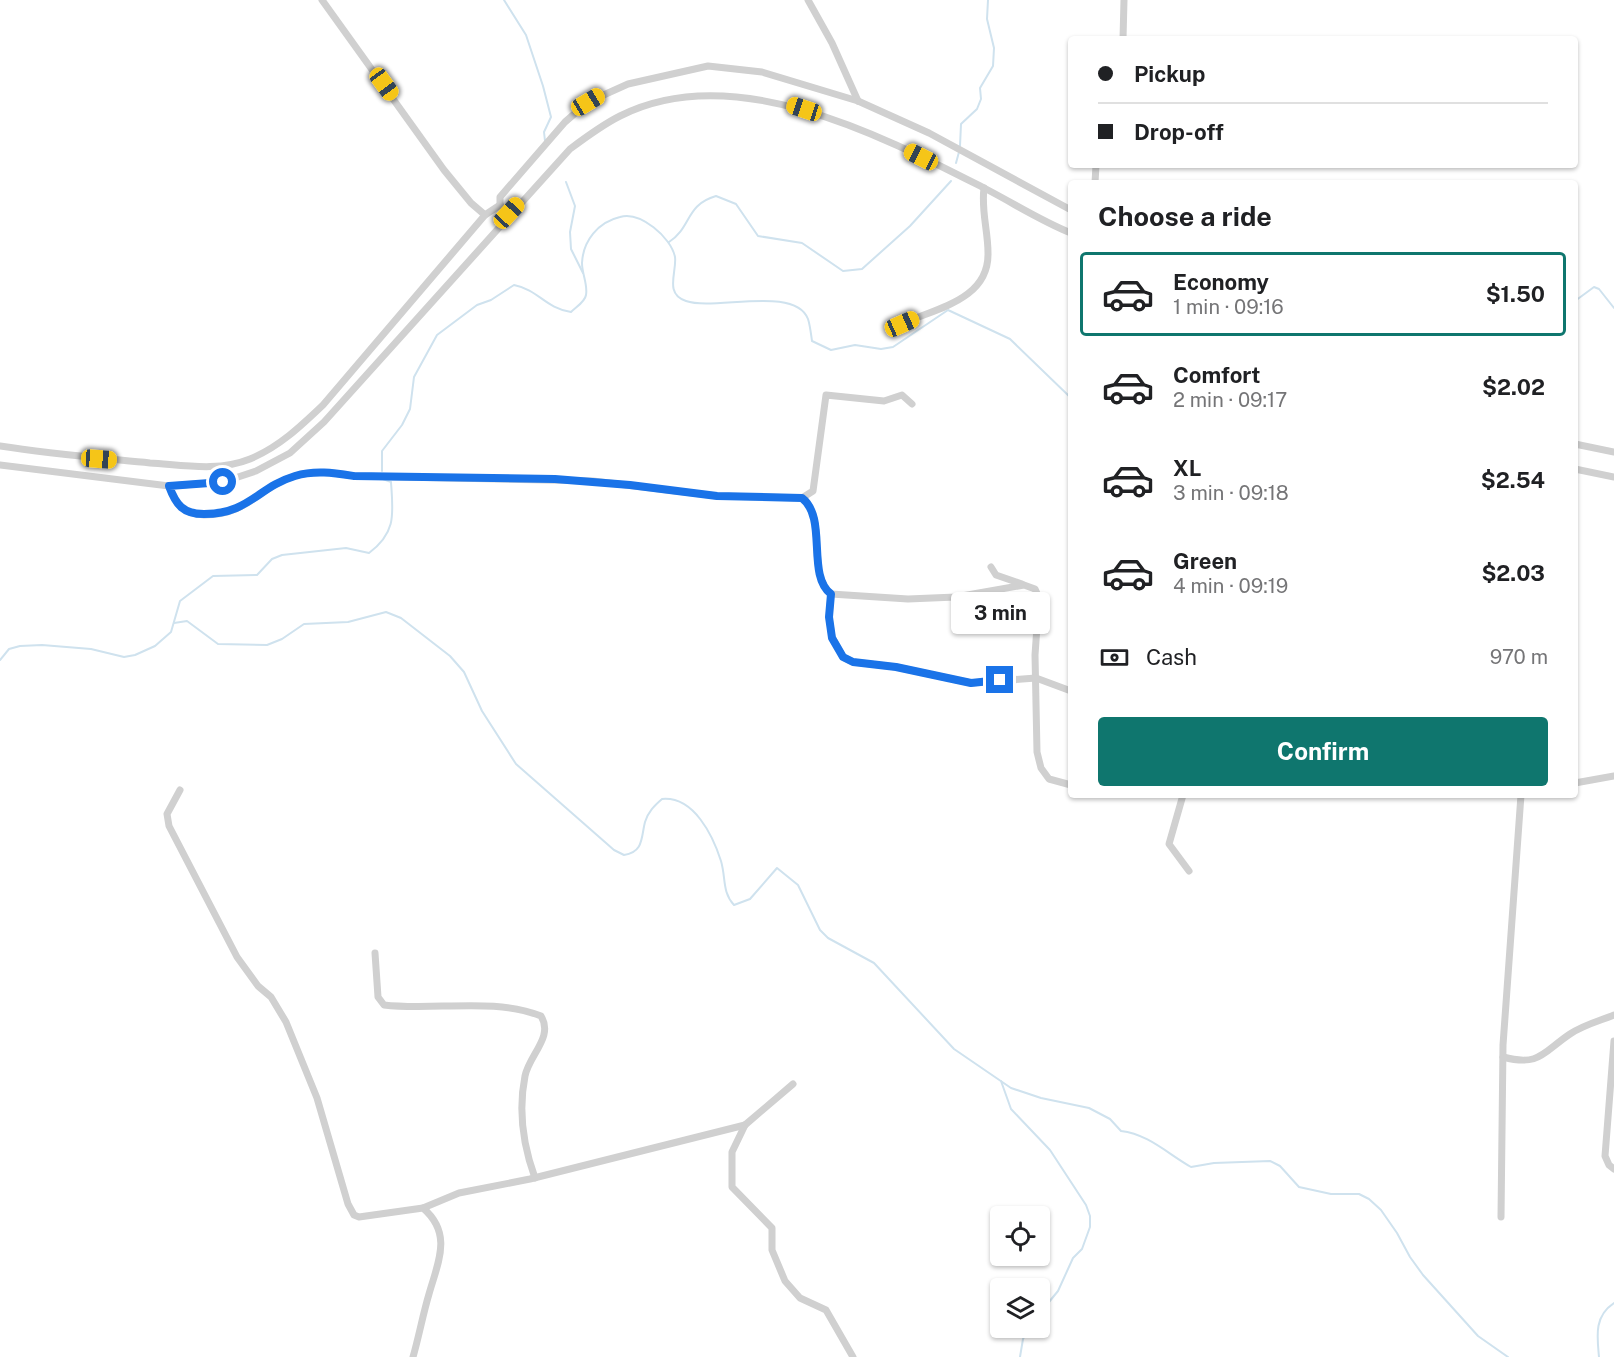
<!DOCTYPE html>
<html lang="en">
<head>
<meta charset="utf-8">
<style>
  body { margin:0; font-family:"Public Sans",sans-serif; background:#f2f2f2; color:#202124; height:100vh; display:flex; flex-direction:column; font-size:22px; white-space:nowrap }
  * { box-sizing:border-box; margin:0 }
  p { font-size:20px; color:#757577 }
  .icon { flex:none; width:33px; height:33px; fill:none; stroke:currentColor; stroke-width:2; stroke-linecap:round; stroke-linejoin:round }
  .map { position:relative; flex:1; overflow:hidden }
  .sheet { position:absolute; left:1068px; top:180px; width:510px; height:618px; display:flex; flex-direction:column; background:#fff; border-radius:6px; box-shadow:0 2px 4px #0004 }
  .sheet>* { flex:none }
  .guide { position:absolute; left:1068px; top:36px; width:510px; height:132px; border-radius:6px; box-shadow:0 2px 4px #0004; display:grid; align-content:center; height:132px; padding:0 30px; background:#fff }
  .controls { position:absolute; left:990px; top:1206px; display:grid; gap:12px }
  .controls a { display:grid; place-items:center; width:60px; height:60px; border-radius:6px; background:#fff; box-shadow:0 2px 4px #0004; font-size:30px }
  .end { position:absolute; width:27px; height:27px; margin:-14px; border:8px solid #1a73e8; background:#fff; box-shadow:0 0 0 3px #fff }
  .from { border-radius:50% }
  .bubble { position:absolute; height:42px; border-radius:6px; background:#fff; box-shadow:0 2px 4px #0004; font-size:20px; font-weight:700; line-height:42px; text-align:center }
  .car { position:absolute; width:18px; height:36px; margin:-18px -9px; border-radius:8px; box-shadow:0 0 4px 2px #0007; background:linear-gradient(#f5c518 24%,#345 0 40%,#f5c518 0 76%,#345 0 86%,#f5c518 0) }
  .guide b { display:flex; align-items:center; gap:21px; height:57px; font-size:22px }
  .guide b+b { border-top:2px solid #e0e0e0 }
  .guide i { width:15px; height:15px; background:#202124 }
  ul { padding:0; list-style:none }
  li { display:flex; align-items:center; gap:18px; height:84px; margin:0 12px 9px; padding:0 18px; border:3px solid transparent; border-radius:6px }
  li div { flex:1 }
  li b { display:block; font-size:22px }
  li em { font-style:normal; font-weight:700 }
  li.selected { border-color:#0f766e }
  li>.icon { width:54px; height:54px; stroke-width:1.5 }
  h2 { padding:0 30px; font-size:27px; line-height:72px }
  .pay { display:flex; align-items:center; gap:15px; height:66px; padding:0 30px; font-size:22px }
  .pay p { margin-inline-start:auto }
  .cta { display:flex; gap:12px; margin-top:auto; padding:12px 30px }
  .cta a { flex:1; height:69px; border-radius:6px; background:#0f766e; color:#fff; font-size:24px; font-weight:700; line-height:69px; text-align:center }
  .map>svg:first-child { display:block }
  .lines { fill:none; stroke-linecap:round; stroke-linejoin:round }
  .stream { stroke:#cfe2ee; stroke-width:2 }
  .minor { stroke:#d0d0d0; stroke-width:7 }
  .route { stroke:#1a73e8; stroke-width:8 }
</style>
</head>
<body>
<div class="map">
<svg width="1614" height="1357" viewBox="0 0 1614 1357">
  <rect width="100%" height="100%" fill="#fff"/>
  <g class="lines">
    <g class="stream">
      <polyline points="504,0 526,35 543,86 551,117 544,132 545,141"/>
      <polyline points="960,146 961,124 977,109 981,99 980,88 993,66 994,48 987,19 988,0"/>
      <polyline points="956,163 959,152"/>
      <polyline points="566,182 575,206 570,232 571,249 583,273"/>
      <path d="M669 242C692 227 685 205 716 196L736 204 758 236 802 243 843 271 862 269 910 226 951 181"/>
      <polyline points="1575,301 1594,287 1599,289 1614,308"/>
      <path d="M382 471V451L402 425 410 409 414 377 437 335 477 305 491 300 514 285C539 290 545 308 571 312 576 307 585 302 586 295 588 285 582 274 582 263 583 241 598 222 620 217 640 211 671 237 675 257 677 272 664 294 686 301 714 311 795 285 808 319 810 325 811 334 812 341L831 350 855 345 881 349 893 347 948 310 1010 339 1071 398"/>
      <path d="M174 623 187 621 218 644 267 645 282 639 304 624 348 622 386 612 401 618 450 656 464 672 482 711 516 764 614 850 624 855C644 852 641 837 645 822 648 812 654 806 662 799 694 796 713 836 721 861 726 878 722 892 734 905L750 899 777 868 798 885 820 930 828 938 874 963 954 1049 1011 1088 1041 1098 1089 1108 1110 1119 1121 1131C1148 1134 1168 1154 1191 1167L1214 1163 1270 1161 1280 1166 1299 1187 1331 1194H1359L1369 1199 1381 1210 1397 1233 1410 1257 1423 1275 1478 1336 1508 1357"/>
      <path d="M0 660 9 649 20 646 42 645 91 649 124 657 135 655 155 646 171 632 180 601 213 576 257 575 272 559 282 555 346 548 369 553C397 532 393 513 391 482L383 479"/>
      <polyline points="1001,1081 1011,1109 1050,1150 1086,1205 1090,1216 1090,1227 1082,1249 1073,1258 1058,1291 1040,1313"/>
      <polyline points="1020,1357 1023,1339 1029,1328"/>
      <path d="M1599 1357C1597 1336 1594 1316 1614 1303"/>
    </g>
    <g class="minor">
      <polyline points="322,0 444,170 471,203 485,215"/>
      <polyline points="808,0 832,43 858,101"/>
      <polyline points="1123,39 1124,0"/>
      <polyline points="1095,183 1096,165"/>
      <polyline points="500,205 500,197 565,122 588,102 628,84 708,66 762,72 858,101 929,133 1071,210"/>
      <path d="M902 324C936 308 989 300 988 253 988 230 981 211 984 188"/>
      <polyline points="1575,444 1614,452"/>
      <path d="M0 446C50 454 100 458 150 463 183 465 218 472 250 459 279 447 301 426 323 405L485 215 500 205 509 213"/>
      <path d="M0 465 169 486 223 482 256 471 290 453 324 422 570 149C586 137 602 125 620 116 734 58 884 137 986 189 1015 204 1041 221 1071 233"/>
      <polyline points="1575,469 1614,477"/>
      <path d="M169 486C176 505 183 514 204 515 249 515 258 487 295 476 315 470 334 473 354 476L593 481 717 496 802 498C828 518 806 575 831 594L908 599 956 597 1024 585 1035 589 1039 598 1035 655 1037 752 1041 768 1049 779 1071 785"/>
      <polyline points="802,498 813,491 826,395 884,401 902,395 912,404"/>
      <polyline points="991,567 996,575 1022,584"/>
      <polyline points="831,594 829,617 832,637 843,657 853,662 896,667 971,683 1036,678 1071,691"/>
      <polyline points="1575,783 1614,776"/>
      <path d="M180 790 167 814 169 826 237 957 258 986 271 997 286 1022 317 1098 348 1204 354 1215 359 1217 423 1208C453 1234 438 1262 429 1294 423 1314 419 1336 413 1357"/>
      <polyline points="1183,795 1169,844 1189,871"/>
      <path d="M375 953 378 997 384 1005C433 1011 494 997 541 1016 554 1037 529 1055 525 1076 518 1111 523 1145 535 1178"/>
      <polyline points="1614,1041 1605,1156 1609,1165 1614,1169"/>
      <path d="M1503 1057C1540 1067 1543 1052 1570 1034 1583 1025 1599 1021 1614 1015"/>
      <polyline points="745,1125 732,1152 732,1187 772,1228 772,1250 785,1281 800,1298 826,1310 853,1357"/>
      <polyline points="423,1208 459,1193 530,1179 745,1125 793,1084"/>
      <polyline points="1501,1217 1503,1045 1521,795"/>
    </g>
  </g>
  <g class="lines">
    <path class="route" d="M223 482 169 486C176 505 183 514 204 514 249 514 258 487 295 476 315 470 334 473 354 476L555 479 630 485 717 496 802 498C828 518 806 575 831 594L829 617 832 638 843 657 853 662 896 667 971 683 1000 680"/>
  </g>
</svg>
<div class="controls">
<a><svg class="icon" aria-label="locate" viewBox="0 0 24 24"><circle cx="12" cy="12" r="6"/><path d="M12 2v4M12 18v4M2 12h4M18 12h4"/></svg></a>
<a><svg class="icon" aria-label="layers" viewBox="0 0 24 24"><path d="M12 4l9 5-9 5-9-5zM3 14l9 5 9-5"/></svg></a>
</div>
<i class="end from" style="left:223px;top:482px"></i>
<i class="end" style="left:1000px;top:680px"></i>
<div class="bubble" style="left:951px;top:592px;width:99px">3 min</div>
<i class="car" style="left:384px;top:84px;rotate:144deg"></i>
<i class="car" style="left:588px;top:102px;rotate:59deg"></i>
<i class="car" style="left:804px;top:109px;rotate:288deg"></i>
<i class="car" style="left:921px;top:157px;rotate:297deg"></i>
<i class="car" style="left:509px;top:213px;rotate:43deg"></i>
<i class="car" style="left:902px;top:324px;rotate:66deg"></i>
<i class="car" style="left:99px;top:459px;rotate:94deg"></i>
<div class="guide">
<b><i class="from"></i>Pickup</b>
<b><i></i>Drop-off</b>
</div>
<section class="sheet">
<h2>Choose a ride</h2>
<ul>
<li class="selected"><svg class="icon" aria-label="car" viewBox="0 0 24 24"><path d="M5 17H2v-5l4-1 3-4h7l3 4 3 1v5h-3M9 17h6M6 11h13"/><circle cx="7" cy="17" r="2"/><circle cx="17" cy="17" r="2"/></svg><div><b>Economy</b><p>1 min · 09:16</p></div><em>$1.50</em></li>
<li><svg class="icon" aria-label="car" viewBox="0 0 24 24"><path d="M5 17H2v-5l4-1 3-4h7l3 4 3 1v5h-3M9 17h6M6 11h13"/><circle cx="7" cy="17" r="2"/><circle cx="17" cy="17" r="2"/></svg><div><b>Comfort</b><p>2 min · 09:17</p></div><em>$2.02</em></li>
<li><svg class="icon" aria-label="car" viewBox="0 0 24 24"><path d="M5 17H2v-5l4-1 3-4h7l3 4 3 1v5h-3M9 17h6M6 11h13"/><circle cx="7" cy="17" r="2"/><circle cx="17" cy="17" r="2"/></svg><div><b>XL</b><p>3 min · 09:18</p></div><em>$2.54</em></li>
<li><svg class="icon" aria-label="car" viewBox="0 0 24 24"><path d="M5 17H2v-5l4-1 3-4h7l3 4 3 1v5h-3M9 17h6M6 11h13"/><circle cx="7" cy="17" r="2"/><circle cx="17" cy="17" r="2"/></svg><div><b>Green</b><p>4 min · 09:19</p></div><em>$2.03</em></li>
</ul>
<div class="pay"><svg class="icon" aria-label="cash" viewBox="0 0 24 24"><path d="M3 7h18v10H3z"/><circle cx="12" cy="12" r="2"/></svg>Cash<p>970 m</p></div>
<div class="cta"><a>Confirm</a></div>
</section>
</div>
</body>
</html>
